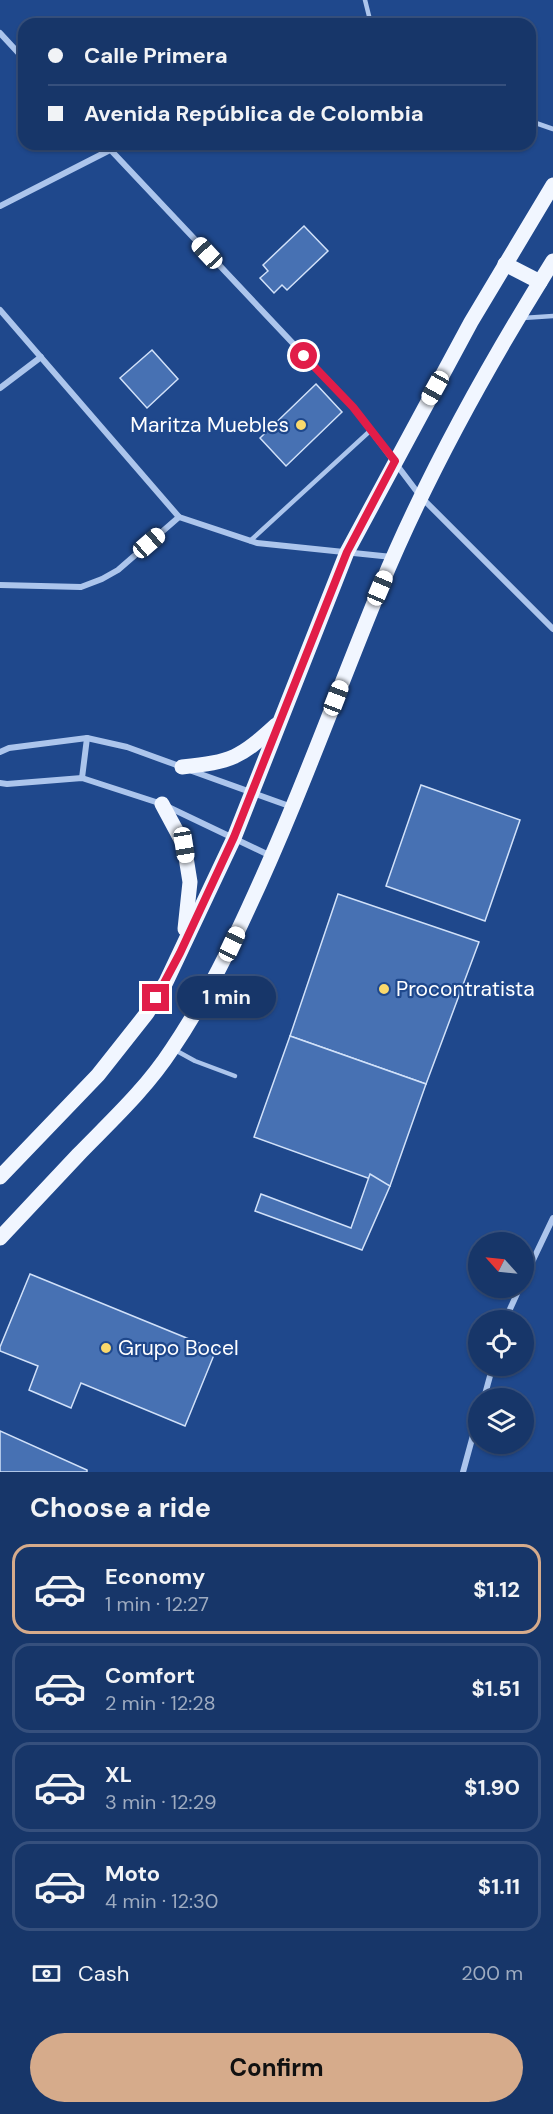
<!DOCTYPE html>
<html lang="en">
<head>
<meta charset="utf-8">
<style>
  body { margin:0; font-family:"DM Sans",sans-serif; background:#244171; color:#f1f3f6; height:100vh; display:flex; flex-direction:column; font-size:22px; white-space:nowrap }
  * { box-sizing:border-box; margin:0 }
  p { font-size:20px; color:#9eabc0 }
  .icon { flex:none; width:33px; height:33px; fill:none; stroke:currentColor; stroke-width:2; stroke-linecap:round; stroke-linejoin:round }
  .map { position:relative; height:1472px; overflow:hidden }
  .side { display:flex; flex-direction:column; background:#173669; flex:1 }
  .side>* { flex:none }
  .banner { position:absolute; left:18px; top:18px; width:518px; height:132px; border-radius:18px; box-shadow:0 2px 4px #0004,0 0 0 2px #36507d; display:grid; align-content:center; height:132px; padding:0 30px; background:#173669 }
  .needle { width:39px; rotate:297deg }
  .controls { position:absolute; left:468px; top:1232px; display:grid; gap:12px }
  .controls a { display:grid; place-items:center; width:66px; height:66px; border-radius:50%; background:#173669; box-shadow:0 2px 4px #0004,0 0 0 2px #36507d; font-size:30px }
  .end { position:absolute; width:27px; height:27px; margin:-14px; border:8px solid #e11d48; background:#fff; box-shadow:0 0 0 3px #fff }
  .from { border-radius:50% }
  .bubble { position:absolute; height:42px; border-radius:21px; background:#173669; box-shadow:0 2px 4px #0004,0 0 0 2px #36507d; font-size:20px; font-weight:700; line-height:42px; text-align:center }
  .car { position:absolute; width:18px; height:36px; margin:-18px -9px; border-radius:8px; box-shadow:0 0 4px 2px #0007; background:linear-gradient(#fff 24%,#345 0 40%,#fff 0 76%,#345 0 86%,#fff 0) }
  .banner b { display:flex; align-items:center; gap:21px; height:57px; font-size:22px }
  .banner b+b { border-top:2px solid #36507d }
  .banner i { width:15px; height:15px; background:#f1f3f6 }
  ul { padding:0; list-style:none }
  li { display:flex; align-items:center; gap:18px; height:90px; margin:0 12px 9px; padding:0 18px; border:3px solid #36507d; border-radius:18px }
  li div { flex:1 }
  li b { display:block; font-size:22px }
  li em { font-style:normal; font-weight:700 }
  li.current { border-color:#d6ab8b }
  li>.icon { width:54px; height:54px; stroke-width:1.5 }
  h2 { padding:0 30px; font-size:27px; line-height:72px }
  .pay { display:flex; align-items:center; gap:15px; height:66px; padding:0 30px; font-size:22px }
  .pay p { margin-inline-start:auto }
  .primary-button { display:flex; gap:12px; margin-top:auto; padding:12px 30px }
  .primary-button a { flex:1; height:69px; border-radius:36px; background:#d6ab8b; color:#111; font-size:24px; font-weight:700; line-height:69px; text-align:center }
  .map>svg:first-child { display:block }
  .building { fill:#4771b3; stroke:#d1e1f9; stroke-width:1.5 }
  .lines { fill:none; stroke-linecap:round; stroke-linejoin:round }
  .service { stroke:#acc5ec; stroke-width:4.5 }
  .minor { stroke:#acc5ec; stroke-width:6 }
  .primary { stroke:#f1f6ff; stroke-width:15 }
  .route { stroke:#e11d48; stroke-width:8 }
  .poi-dot { fill:#fad96c; stroke:#1f488c; stroke-width:2 }
  .labels { text-anchor:middle; stroke-width:4.5; stroke-linejoin:round; paint-order:stroke }
  .poi-label { font-size:21px; fill:#fff; stroke:#1f488c; text-anchor:start }
</style>
</head>
<body>
<div class="map">
<svg width="553" height="1472" viewBox="0 0 553 1472">
  <rect width="100%" height="100%" fill="#1f488c"/>
  <g class="building">
    <polygon points="304,226 328,251 287,290 282,285 274,293 260,278 268,271 263,265"/>
    <polygon points="152,350 178,379 147,408 120,378"/>
    <polygon points="316,384 342,412 286,466 260,438"/>
    <polygon points="421,785 520,820 485,921 386,886"/>
    <polygon points="338,894 479,942 426,1084 290,1036"/>
    <polygon points="290,1036 426,1084 390,1186 254,1137"/>
    <polygon points="370,1174 390,1186 362,1250 255,1211 261,1194 351,1228"/>
    <polygon points="30,1274 216,1350 185,1426 81,1383 71,1408 29,1390 38,1366 0,1351 0,1347"/>
    <polygon points="0,1431 87,1470 87,1472 0,1472"/>
  </g>
  <g class="lines">
    <g class="service">
      <polyline points="365,0 371,24"/>
      <polyline points="530,121 553,129"/>
      <polyline points="523,318 553,316"/>
      <polyline points="250,541 371,430"/>
      <polyline points="175,1050 195,1061 235,1076"/>
    </g>
    <g class="minor">
      <polyline points="0,33 24,59"/>
      <polyline points="105,144 353,407 421,497 553,629"/>
      <polyline points="0,206 110,150"/>
      <polyline points="0,310 179,517 257,543 392,557"/>
      <polyline points="0,388 41,357"/>
      <polyline points="0,585 81,587 102,579 118,570 179,517"/>
      <polyline points="0,752 9,748 87,738 127,747 182,767"/>
      <polyline points="192,771 292,807"/>
      <polyline points="82,778 87,738"/>
      <polyline points="0,783 7,784 82,778 162,804 271,856"/>
      <polyline points="524,1279 553,1218"/>
      <polyline points="505,1320 520,1287"/>
      <polyline points="484,1398 493,1365"/>
      <polyline points="463,1472 478,1417"/>
    </g>
    <g class="primary">
      <polyline points="505,264 540,282"/>
      <path d="M182 767C232 762 240 758 276 725"/>
      <polyline points="162,804 184,845 190,882 185,929"/>
      <polyline points="0,1177 98,1075 147,1013 166,982 234,838 347,552 471,322 553,185"/>
      <path d="M0 1238C26 1210 52 1183 78 1155 111 1121 146 1089 172 1049 202 1005 226 957 248 909 297 804 336 695 380 588 427 474 488 365 553 261"/>
    </g>
  </g>
  <g class="lines">
    <polyline class="route" points="156,998 180,953 234,837 347,552 395,461 353,407 304,356"/>
  </g>
  <g class="poi-dot">
    <circle cx="301" cy="425" r="6"/>
    <circle cx="384" cy="989" r="6"/>
    <circle cx="106" cy="1348" r="6"/>
  </g>
  <g class="labels">
    <g class="poi-label">
      <text x="289" y="432" text-anchor="end">Maritza Muebles</text>
      <text x="396" y="996">Procontratista</text>
      <text x="118" y="1355">Grupo Bocel</text>
    </g>
  </g>
</svg>
<div class="controls">
<a><svg class="needle" viewBox="-14 -14 28 28"><path d="M0-13l5 13h-10z" fill="#e53935"/><path d="M0 13l5-13h-10z" fill="#9eabc0"/></svg></a>
<a><svg class="icon" aria-label="locate" viewBox="0 0 24 24"><circle cx="12" cy="12" r="6"/><path d="M12 2v4M12 18v4M2 12h4M18 12h4"/></svg></a>
<a><svg class="icon" aria-label="layers" viewBox="0 0 24 24"><path d="M12 4l9 5-9 5-9-5zM3 14l9 5 9-5"/></svg></a>
</div>
<i class="end from" style="left:304px;top:356px"></i>
<i class="end" style="left:156px;top:998px"></i>
<div class="bubble" style="left:177px;top:976px;width:99px">1 min</div>
<i class="car" style="left:207px;top:253px;rotate:317deg"></i>
<i class="car" style="left:435px;top:388px;rotate:209deg"></i>
<i class="car" style="left:149px;top:543px;rotate:49deg"></i>
<i class="car" style="left:380px;top:588px;rotate:23deg"></i>
<i class="car" style="left:336px;top:698px;rotate:21deg"></i>
<i class="car" style="left:184px;top:845px;rotate:171deg"></i>
<i class="car" style="left:232px;top:944px;rotate:25deg"></i>
<div class="banner">
<b><i class="from"></i>Calle Primera</b>
<b><i></i>Avenida República de Colombia</b>
</div>
</div>
<section class="side">
<h2>Choose a ride</h2>
<ul>
<li class="current"><svg class="icon" aria-label="car" viewBox="0 0 24 24"><path d="M5 17H2v-5l4-1 3-4h7l3 4 3 1v5h-3M9 17h6M6 11h13"/><circle cx="7" cy="17" r="2"/><circle cx="17" cy="17" r="2"/></svg><div><b>Economy</b><p>1 min · 12:27</p></div><em>$1.12</em></li>
<li><svg class="icon" aria-label="car" viewBox="0 0 24 24"><path d="M5 17H2v-5l4-1 3-4h7l3 4 3 1v5h-3M9 17h6M6 11h13"/><circle cx="7" cy="17" r="2"/><circle cx="17" cy="17" r="2"/></svg><div><b>Comfort</b><p>2 min · 12:28</p></div><em>$1.51</em></li>
<li><svg class="icon" aria-label="car" viewBox="0 0 24 24"><path d="M5 17H2v-5l4-1 3-4h7l3 4 3 1v5h-3M9 17h6M6 11h13"/><circle cx="7" cy="17" r="2"/><circle cx="17" cy="17" r="2"/></svg><div><b>XL</b><p>3 min · 12:29</p></div><em>$1.90</em></li>
<li><svg class="icon" aria-label="car" viewBox="0 0 24 24"><path d="M5 17H2v-5l4-1 3-4h7l3 4 3 1v5h-3M9 17h6M6 11h13"/><circle cx="7" cy="17" r="2"/><circle cx="17" cy="17" r="2"/></svg><div><b>Moto</b><p>4 min · 12:30</p></div><em>$1.11</em></li>
</ul>
<div class="pay"><svg class="icon" aria-label="cash" viewBox="0 0 24 24"><path d="M3 7h18v10H3z"/><circle cx="12" cy="12" r="2"/></svg>Cash<p>200 m</p></div>
<div class="primary-button"><a>Confirm</a></div>
</section>
</body>
</html>
